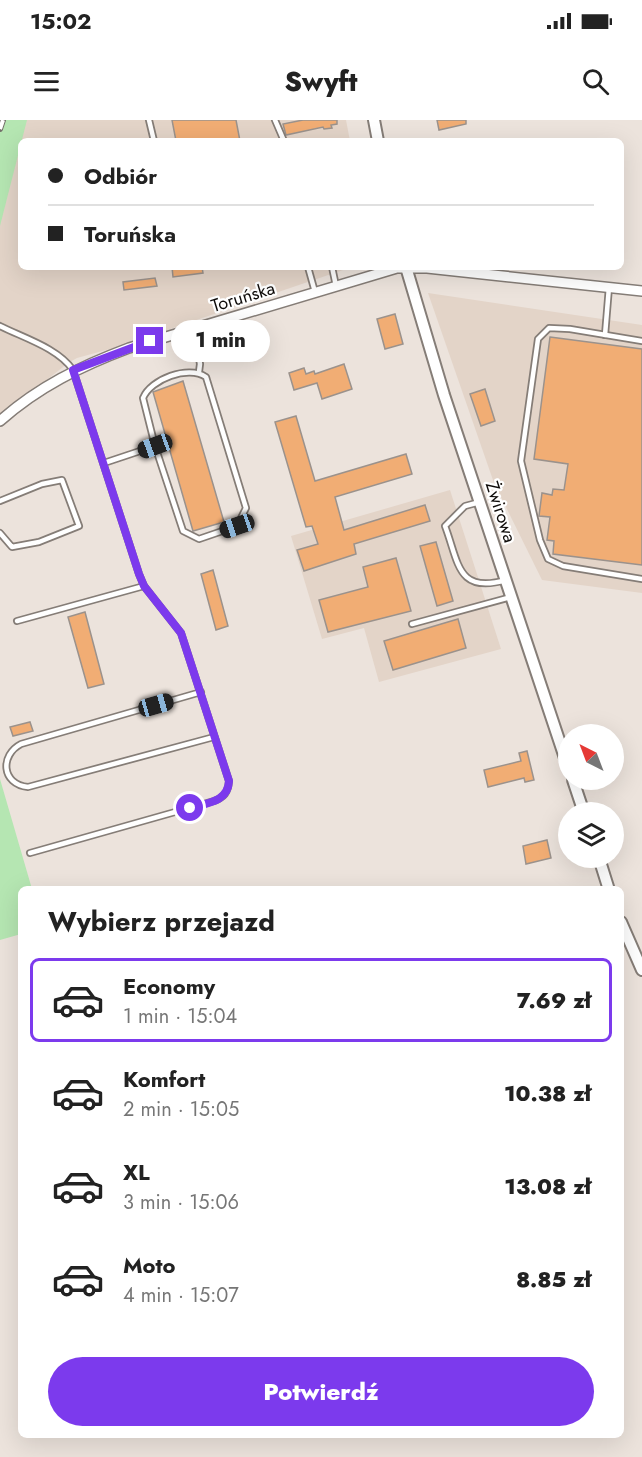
<!DOCTYPE html>
<html lang="pl">
<head>
<meta charset="utf-8">
<style>
  body { margin:0; font-family:Jost,sans-serif; background:#f6f6f6; color:#222; height:100vh; display:flex; flex-direction:column; font-size:22px; white-space:nowrap }
  * { box-sizing:border-box; margin:0 }
  p { font-size:20px; color:#767676 }
  .icon { flex:none; width:33px; height:33px; fill:none; stroke:currentColor; stroke-width:2; stroke-linecap:round; stroke-linejoin:round }
  .map { position:relative; flex:1; overflow:hidden }
  .drawer { position:absolute; left:18px; top:766px; width:606px; height:552px; display:flex; flex-direction:column; background:#fff; border-radius:9px; box-shadow:0 6px 24px #0002 }
  .drawer>* { flex:none }
  .top-card { position:absolute; left:18px; top:18px; width:606px; height:132px; border-radius:9px; box-shadow:0 6px 24px #0002; display:grid; align-content:center; height:132px; padding:0 30px; background:#fff }
  .needle { width:39px; rotate:318deg }
  .controls { position:absolute; left:558px; top:604px; display:grid; gap:12px }
  .controls a { display:grid; place-items:center; width:66px; height:66px; border-radius:50%; background:#fff; box-shadow:0 6px 24px #0002; font-size:30px }
  .end { position:absolute; width:27px; height:27px; margin:-14px; border:8px solid #7c3aed; background:#fff; box-shadow:0 0 0 3px #fff }
  .from { border-radius:50% }
  .bubble { position:absolute; height:42px; border-radius:21px; background:#fff; box-shadow:0 6px 24px #0002; font-size:20px; font-weight:800; line-height:42px; text-align:center }
  .car { position:absolute; width:18px; height:36px; margin:-18px -9px; border-radius:8px; box-shadow:0 0 4px 2px #0007; background:linear-gradient(#222 24%,#8ab4d8 0 40%,#222 0 76%,#8ab4d8 0 86%,#222 0) }
  .top-card b { display:flex; align-items:center; gap:21px; height:57px; font-size:22px }
  .top-card b+b { border-top:2px solid #e0e0e0 }
  .top-card i { width:15px; height:15px; background:#222 }
  ul { padding:0; list-style:none }
  li { display:flex; align-items:center; gap:18px; height:84px; margin:0 12px 9px; padding:0 18px; border:3px solid transparent; border-radius:9px }
  li div { flex:1 }
  li b { display:block; font-size:22px }
  li em { font-style:normal; font-weight:800 }
  li.current { border-color:#7c3aed }
  li>.icon { width:54px; height:54px; stroke-width:1.5 }
  h2 { padding:0 30px; font-size:27px; line-height:72px }
  .button { display:flex; gap:12px; margin-top:auto; padding:12px 30px }
  .button a { flex:1; height:69px; border-radius:36px; background:#7c3aed; color:#fff; font-size:24px; font-weight:800; line-height:69px; text-align:center }
  .status { display:flex; justify-content:space-between; align-items:center; height:42px; padding:0 30px; background:#fff; direction:ltr }
  .status svg { height:16px; fill:currentColor }
  header { display:flex; justify-content:space-between; align-items:center; height:78px; padding:0 30px; background:#fff; font-size:27px; font-weight:800 }
  .map>svg:first-child { display:block }
  .built { fill:#e3d4c8 }
  .green { fill:#b5e6b2 }
  .building { fill:#f1ad74; stroke:#9b928c; stroke-width:1.5 }
  .lines { fill:none; stroke-linecap:round; stroke-linejoin:round }
  .service-casing { stroke:#857d77; stroke-width:8 }
  .minor-casing { stroke:#857d77; stroke-width:12 }
  .tertiary-casing { stroke:#857d77; stroke-width:14 }
  .service { stroke:#fff; stroke-width:4.5 }
  .minor { stroke:#fff; stroke-width:9 }
  .tertiary { stroke:#fff; stroke-width:10 }
  .rail-casing { stroke:#736e69; stroke-width:6 }
  .rail { stroke:#fff; stroke-width:4; stroke-dasharray:11; stroke-linecap:butt }
  .route { stroke:#7c3aed; stroke-width:8 }
  .labels { text-anchor:middle; stroke-width:4.5; stroke-linejoin:round; paint-order:stroke }
  .street-label { font-size:18px; fill:#0e0b09; stroke:#fff }
</style>
</head>
<body>
<div class="status"><b>15:02</b><svg viewBox="0 0 49 12"><path d="M0 12V9h3v3zM5 12V6h3v6zM10 12V3h3v9zM15 12V0h3v12zM26 1h20v11H26zM47 4h2v5h-2z"/></svg></div>
<header><svg class="icon" aria-label="menu" viewBox="0 0 24 24"><path d="M4 6h16M4 12h16M4 18h16"/></svg>Swyft<svg class="icon" aria-label="search" viewBox="0 0 24 24"><circle cx="10" cy="10" r="6"/><path d="M15 15l6 6"/></svg></header>
<div class="map">
<svg width="642" height="1337" viewBox="0 0 642 1337">
  <rect width="100%" height="100%" fill="#ece3dc"/>
  <g class="built">
    <polygon points="0,0 346,0 350,21 21,21 21,147 352,147 117,227 77,238 68,243 0,297"/>
    <polygon points="428,173 642,205 642,473 542,460 494,363"/>
    <polygon points="450,370 501,529 379,562 364,508 322,519 291,416"/>
  </g>
  <g class="green">
    <polygon points="0,0 27,0 0,106"/>
    <polygon points="0,659 32,769 21,770 21,814 0,820"/>
  </g>
  <g class="building">
    <polygon points="172,0 236,0 240,21 176,21"/>
    <polygon points="303,0 337,0 337,4 331,5 332,8 324,9 323,7 286,15 283,4"/>
    <polygon points="437,0 466,0 466,4 439,10"/>
    <polygon points="172,147 202,147 203,153 173,157"/>
    <polygon points="155,158 157,166 124,170 123,162"/>
    <polygon points="395,194 403,224 385,229 377,199"/>
    <polygon points="550,217 642,229 642,445 553,434 554,421 547,420 550,397 539,396 542,373 552,375 553,369 564,370 568,344 534,339"/>
    <polygon points="344,244 352,269 322,279 317,263 294,270 289,253 304,248 306,254 314,251 315,254"/>
    <polygon points="183,261 224,402 193,411 153,272"/>
    <polygon points="485,269 495,301 481,306 470,274"/>
    <polygon points="296,296 315,361 406,334 412,354 335,377 344,410 425,385 430,401 354,424 356,434 304,451 297,430 318,424 312,406 306,407 275,302"/>
    <polygon points="436,422 453,481 437,486 420,426"/>
    <polygon points="396,438 411,491 328,512 319,480 368,467 363,447"/>
    <polygon points="213,450 228,506 216,510 201,454"/>
    <polygon points="85,492 104,564 88,568 68,497"/>
    <polygon points="458,499 466,528 393,550 384,521"/>
    <polygon points="30,602 33,611 13,616 10,607"/>
    <polygon points="527,631 534,660 525,662 524,658 488,667 484,650 521,641 519,633"/>
    <polygon points="547,720 551,738 526,744 523,726"/>
  </g>
  <g class="lines">
    <g class="service-casing">
      <g id="service">
        <polyline points="149,0 154,21"/>
        <polyline points="275,0 284,21"/>
        <polyline points="308,147 315,172"/>
        <polyline points="332,147 336,166"/>
        <path d="M0 206C24 218 58 228 73 250L139 454 144 466 181 513 229 661C228 673 224 677 214 681L30 733"/>
        <polyline points="194,208 200,244 199,252"/>
        <polyline points="605,215 609,167"/>
        <polyline points="642,221 570,209 549,208 538,219 521,341 540,420 548,439 563,446 642,459"/>
        <path d="M104 343 155 326 143 278C151 259 188 245 206 257L246 388 237 406 199 419 183 411 155 326"/>
        <polyline points="0,381 42,364 62,360 79,406 39,422 12,427 0,413"/>
        <path d="M480 382 465 386 445 406C459 443 457 474 506 460"/>
        <polyline points="17,501 144,466"/>
        <polyline points="412,504 511,477"/>
        <path d="M201 572 21 624C0 635 1 664 28 667L214 617"/>
      </g>
    </g>
    <g class="minor-casing">
      <path id="minor" d="M0 301C38 267 81 246 129 228L397 148H427L642 171"/>
    </g>
    <g class="tertiary-casing">
      <g id="tertiary">
        <polyline points="374,0 378,21"/>
        <polyline points="406,147 444,275 568,647"/>
        <polyline points="573,660 584,693"/>
        <polyline points="599,738 609,770"/>
        <polyline points="621,802 642,850"/>
      </g>
    </g>
    <use href="#service" class="service"/>
    <use href="#minor" class="minor"/>
    <use href="#tertiary" class="tertiary"/>
    <g class="rail-casing">
      <polyline id="rail" points="0,9 3,0"/>
    </g>
    <use href="#rail" class="rail"/>
  </g>
  <g class="lines">
    <path class="route" d="M150 221 73 250 139 454 144 466 181 513 229 661C228 682 207 683 190 688"/>
  </g>
  <g class="labels">
    <g class="street-label">
      <text transform="translate(243 177) rotate(-17)" y="6">Toruńska</text>
      <text transform="translate(501 392) rotate(72)" y="6">Żwirowa</text>
    </g>
  </g>
</svg>
<div class="controls">
<a><svg class="needle" viewBox="-14 -14 28 28"><path d="M0-13l5 13h-10z" fill="#e53935"/><path d="M0 13l5-13h-10z" fill="#767676"/></svg></a>
<a><svg class="icon" aria-label="layers" viewBox="0 0 24 24"><path d="M12 4l9 5-9 5-9-5zM3 14l9 5 9-5"/></svg></a>
</div>
<i class="end from" style="left:190px;top:688px"></i>
<i class="end" style="left:150px;top:221px"></i>
<div class="bubble" style="left:171px;top:200px;width:99px">1 min</div>
<i class="car" style="left:155px;top:326px;rotate:250deg"></i>
<i class="car" style="left:237px;top:406px;rotate:251deg"></i>
<i class="car" style="left:156px;top:585px;rotate:74deg"></i>
<div class="top-card">
<b><i class="from"></i>Odbiór</b>
<b><i></i>Toruńska</b>
</div>
<section class="drawer">
<h2>Wybierz przejazd</h2>
<ul>
<li class="current"><svg class="icon" aria-label="car" viewBox="0 0 24 24"><path d="M5 17H2v-5l4-1 3-4h7l3 4 3 1v5h-3M9 17h6M6 11h13"/><circle cx="7" cy="17" r="2"/><circle cx="17" cy="17" r="2"/></svg><div><b>Economy</b><p>1 min · 15:04</p></div><em>7.69 zł</em></li>
<li><svg class="icon" aria-label="car" viewBox="0 0 24 24"><path d="M5 17H2v-5l4-1 3-4h7l3 4 3 1v5h-3M9 17h6M6 11h13"/><circle cx="7" cy="17" r="2"/><circle cx="17" cy="17" r="2"/></svg><div><b>Komfort</b><p>2 min · 15:05</p></div><em>10.38 zł</em></li>
<li><svg class="icon" aria-label="car" viewBox="0 0 24 24"><path d="M5 17H2v-5l4-1 3-4h7l3 4 3 1v5h-3M9 17h6M6 11h13"/><circle cx="7" cy="17" r="2"/><circle cx="17" cy="17" r="2"/></svg><div><b>XL</b><p>3 min · 15:06</p></div><em>13.08 zł</em></li>
<li><svg class="icon" aria-label="car" viewBox="0 0 24 24"><path d="M5 17H2v-5l4-1 3-4h7l3 4 3 1v5h-3M9 17h6M6 11h13"/><circle cx="7" cy="17" r="2"/><circle cx="17" cy="17" r="2"/></svg><div><b>Moto</b><p>4 min · 15:07</p></div><em>8.85 zł</em></li>
</ul>
<div class="button"><a>Potwierdź</a></div>
</section>
</div>
</body>
</html>
